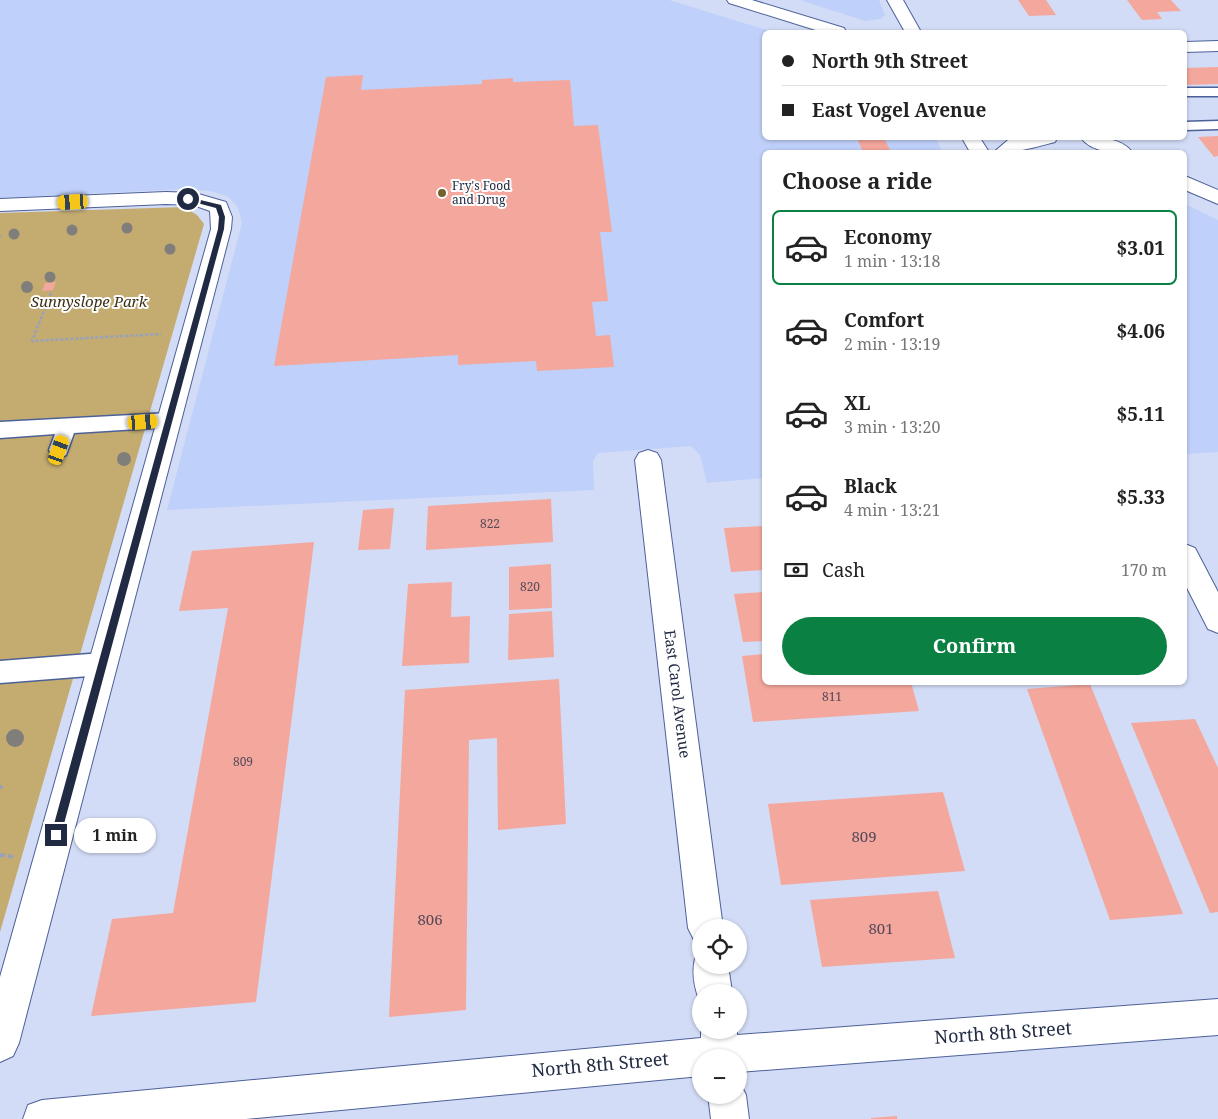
<!DOCTYPE html>
<html lang="en">
<head>
<meta charset="utf-8">
<style>
  body { margin:0; font-family:"Noto Serif",serif; background:#f6f6f6; color:#222; height:100vh; display:flex; flex-direction:column; font-size:19px; white-space:nowrap }
  * { box-sizing:border-box; margin:0 }
  p { font-size:16px; color:#767676 }
  .icon { flex:none; width:28px; height:28px; fill:none; stroke:currentColor; stroke-width:2; stroke-linecap:round; stroke-linejoin:round }
  .map { position:relative; flex:1; overflow:hidden }
  .panel { position:absolute; left:762px; top:150px; width:425px; height:535px; display:flex; flex-direction:column; background:#fff; border-radius:8px; box-shadow:0 1px 4px #0004 }
  .panel>* { flex:none }
  .hud { position:absolute; left:762px; top:30px; width:425px; height:110px; border-radius:8px; box-shadow:0 1px 4px #0004; display:grid; align-content:center; height:110px; padding:0 20px; background:#fff }
  .controls { position:absolute; left:692px; top:919px; display:grid; gap:10px }
  .controls a { display:grid; place-items:center; width:55px; height:55px; border-radius:50%; background:#fff; box-shadow:0 1px 4px #0004; font-size:25px }
  .end { position:absolute; width:22px; height:22px; margin:-11px; border:6px solid #212a43; background:#fff; box-shadow:0 0 0 2px #fff }
  .from { border-radius:50% }
  .bubble { position:absolute; height:35px; border-radius:18px; background:#fff; box-shadow:0 1px 4px #0004; font-size:16px; font-weight:700; line-height:35px; text-align:center }
  .car { position:absolute; width:15px; height:30px; margin:-15px -8px; border-radius:6px; box-shadow:0 0 4px 1px #0007; background:linear-gradient(#f5c518 24%,#345 0 40%,#f5c518 0 76%,#345 0 86%,#f5c518 0) }
  .hud b { display:flex; align-items:center; gap:18px; height:48px; font-size:19px }
  .hud b+b { border-top:1px solid #e0e0e0 }
  .hud i { width:12px; height:12px; background:#222 }
  ul { padding:0; list-style:none }
  li { display:flex; align-items:center; gap:15px; height:75px; margin:0 10px 8px; padding:0 10px; border:2px solid transparent; border-radius:8px }
  li div { flex:1 }
  li b { display:block; font-size:19px }
  li em { font-style:normal; font-weight:700 }
  li.current { border-color:#0b8043 }
  li>.icon { width:45px; height:45px; stroke-width:1.5 }
  h2 { padding:0 20px; font-size:22px; line-height:60px }
  .pay { display:flex; align-items:center; gap:12px; height:55px; padding:0 20px; font-size:19px }
  .pay p { margin-inline-start:auto }
  .button { display:flex; gap:10px; margin-top:auto; padding:10px 20px }
  .button a { flex:1; height:58px; border-radius:30px; background:#0b8043; color:#fff; font-size:20px; font-weight:700; line-height:58px; text-align:center }
  .map>svg:first-child { display:block }
  .built { fill:#bfd0fa }
  .green { fill:#c4ac71 }
  .building { fill:#f4a79c }
  .lines { fill:none; stroke-linecap:round; stroke-linejoin:round }
  .lane-casing { stroke:#4d6199; stroke-width:3 }
  .street-casing { stroke:#4d6199; stroke-width:2 }
  .secondary-casing { stroke:#4d6199; stroke-width:2 }
  .primary-casing { stroke:#4d6199; stroke-width:2 }
  .path-far1 { stroke:#98a1bb; stroke-width:2.5; stroke-dasharray:3 2; stroke-linecap:butt }
  .path { stroke:#98a1bb; stroke-width:4; stroke-dasharray:5 3; stroke-linecap:butt }
  .lane { fill:#fff; fill-rule:evenodd }
  .street { fill:#fff; fill-rule:evenodd }
  .secondary { fill:#fff; fill-rule:evenodd }
  .primary { fill:#fff; fill-rule:evenodd }
  .tree { fill:#807e7a }
  .route { fill:#212a43 }
  .poi-dot { fill:#73602f; stroke:#fefefe; stroke-width:2 }
  .labels { text-anchor:middle; stroke-width:4; stroke-linejoin:round; paint-order:stroke }
  .far-poi-label { font-size:12px; fill:#212a43; stroke:#fefefe; text-anchor:start }
  .number-label { font-size:12px; fill:#564959 }
  .park-label { font-size:15px; font-style:italic; fill:#3c3115; stroke:#fefefe }
  .street-label { font-size:15px; fill:#212a43; stroke:#fefefe }
  .near-number-label { font-size:15px; fill:#564959 }
  .near-street-label { font-size:18px; fill:#212a43; stroke:#fefefe }
</style>
</head>
<body>
<div class="map">
<svg width="1218" height="1119" viewBox="0 0 1218 1119">
  <rect width="100%" height="100%" fill="#d2dcf6"/>
  <g class="built">
    <polygon points="0,0 669,0 773,32 765,32 765,138 936,138 942,152 765,152 765,478 707,483 700,455 691,446 598,453 593,461 594,490 167,510 242,223 240,214 237,206 227,196 210,191 185,189 0,198"/>
    <polygon points="800,0 879,0 885,15 881,19 865,21"/>
    <polygon points="1185,204 1218,220 1218,452 1185,454"/>
  </g>
  <polygon class="green" points="184,207 197,215 204,224 0,932 0,213"/>
  <g class="building">
    <polygon points="1018,0 1046,0 1056,15 1029,16"/>
    <polygon points="1127,0 1171,0 1181,11 1157,12 1162,19 1142,20"/>
    <polygon points="1218,67 1218,84 1185,85 1185,68"/>
    <polygon points="363,75 361,90 482,84 482,80 513,78 513,82 570,80 574,126 598,125 612,232 600,232 608,301 592,302 596,336 610,335 614,367 537,371 536,361 458,365 458,355 274,366 326,77"/>
    <polygon points="1218,136 1218,156 1214,157 1198,137"/>
    <polygon points="857,138 884,138 891,152 863,152"/>
    <polygon points="56,282 53,290 42,291 45,283"/>
    <polygon points="551,499 553,542 426,550 428,506"/>
    <polygon points="394,508 390,549 358,550 363,510"/>
    <polygon points="765,526 765,570 731,572 724,528"/>
    <polygon points="314,542 256,1002 91,1016 112,919 173,913 228,608 179,611 192,551"/>
    <polygon points="551,564 552,608 509,610 509,567"/>
    <polygon points="452,582 451,617 470,616 469,663 402,666 408,584"/>
    <polygon points="765,592 765,641 743,642 734,594"/>
    <polygon points="552,611 554,657 508,660 509,614"/>
    <polygon points="765,654 765,682 911,682 919,711 753,722 742,656"/>
    <polygon points="559,679 566,824 498,830 497,738 469,740 466,1010 389,1017 405,690"/>
    <polygon points="1090,684 1183,914 1110,920 1027,689"/>
    <polygon points="1195,719 1218,768 1218,912 1210,913 1131,723"/>
    <polygon points="943,792 965,871 781,885 768,804"/>
    <polygon points="938,891 955,958 822,967 810,900"/>
    <polygon points="897,1116 897,1119 871,1119 871,1118"/>
  </g>
  <g class="lines">
    <g class="lane-casing">
      <g id="lane">
        <rect x="1185" y="88" width="33" height="8"/>
        <polygon points="1218,121 1218,129 1185,130 1185,122"/>
        <polygon points="170,413 177,415 180,420 177,425 170,427 74,433 66,455 59,458 52,455 49,450 55,434 0,438 0,422"/>
        <polygon points="102,653 110,656 113,664 110,672 102,675 0,683 0,661"/>
      </g>
    </g>
    <g class="street-casing">
      <g id="street">
        <polygon points="1218,41 1218,51 1185,52 1185,42"/>
        <polygon points="166,192 195,193 226,202 232,217 231,229 19,1043 13,1056 0,1062 0,977 211,229 210,211 193,205 166,204 0,211 0,199"/>
        <polygon points="648,450 657,453 661,460 723,928 701,928 701,944 694,940 688,928 635,460 639,453"/>
        <path d="M701 951V965H728L732 992H701V1005C694 988 690 970 697 952Z"/>
        <polygon points="1218,999 1218,1035 739,1072 739,1058 701,1058 701,1076 246,1119 23,1119 28,1105 42,1100 701,1038 701,1026 701,1030 737,1030 737,1035"/>
        <polygon points="739,1081 746,1095 749,1119 711,1119 708,1095 739,1095"/>
      </g>
    </g>
    <g class="secondary-casing">
      <g id="secondary">
        <polygon points="887,0 903,0 921,32 905,32"/>
        <polygon points="962,138 980,138 989,152 970,152"/>
        <polygon points="1185,544 1195,548 1218,592 1218,633 1208,629 1185,584"/>
      </g>
    </g>
    <g class="primary-casing">
      <g id="primary">
        <polygon points="727,0 752,0 844,28 846,32 822,32 729,3"/>
        <path d="M1015 138H1057L1055 142C1036 147 1013 154 994 152L1008 140Z"/>
        <path d="M1081 138C1096 136 1122 138 1132 152 1116 154 1091 152 1081 138Z"/>
        <polygon points="1185,176 1218,190 1218,204 1185,190"/>
      </g>
    </g>
    <g class="path-far1">
      <polyline points="0,235 0,237"/>
      <polyline points="51,293 32,341 161,334"/>
    </g>
    <g class="path">
      <polyline points="0,788 2,786"/>
      <polyline points="0,855 16,857"/>
    </g>
    <use href="#lane" class="lane"/>
    <use href="#street" class="street"/>
    <use href="#secondary" class="secondary"/>
    <use href="#primary" class="primary"/>
  </g>
  <g class="tree">
    <circle cx="127" cy="228" r="5.5"/>
    <circle cx="72" cy="230" r="5.5"/>
    <circle cx="14" cy="234" r="5.5"/>
    <circle cx="170" cy="249" r="5.5"/>
    <circle cx="50" cy="277" r="5.5"/>
    <circle cx="27" cy="287" r="6"/>
    <circle cx="124" cy="459" r="7"/>
    <circle cx="15" cy="738" r="9"/>
  </g>
  <polygon class="route" points="188,197 221,205 225,217 224,229 61,835 56,840 51,835 218,229 219,217 216,208 186,200"/>
  <circle class="poi-dot" cx="442" cy="193" r="5"/>
  <g class="labels">
    <g class="far-poi-label">
      <text x="452" y="190">Fry's Food<tspan x="452" dy="14">and Drug</tspan></text>
    </g>
    <g class="number-label">
      <text x="490" y="528">822</text>
      <text x="530" y="591">820</text>
      <text x="832" y="701">811</text>
      <text x="243" y="766">809</text>
    </g>
    <g class="park-label">
      <text x="89" y="307">Sunnyslope Park</text>
    </g>
    <g class="street-label">
      <text transform="translate(677 694) rotate(83)" y="5">East Carol Avenue</text>
    </g>
    <g class="near-number-label">
      <text x="864" y="842">809</text>
      <text x="430" y="925">806</text>
      <text x="881" y="934">801</text>
    </g>
    <g class="near-street-label">
      <text transform="translate(1003 1033) rotate(-4)" y="6">North 8th Street</text>
      <text transform="translate(600 1065) rotate(-5)" y="6">North 8th Street</text>
    </g>
  </g>
</svg>
<div class="controls">
<a><svg class="icon" aria-label="locate" viewBox="0 0 24 24"><circle cx="12" cy="12" r="6"/><path d="M12 2v4M12 18v4M2 12h4M18 12h4"/></svg></a>
<a>+</a>
<a>−</a>
</div>
<i class="end from" style="left:188px;top:199px"></i>
<i class="end" style="left:56px;top:835px"></i>
<div class="bubble" style="left:74px;top:818px;width:82px">1 min</div>
<i class="car" style="left:73px;top:202px;rotate:267deg"></i>
<i class="car" style="left:143px;top:422px;rotate:86deg"></i>
<i class="car" style="left:59px;top:450px;rotate:20deg"></i>
<div class="hud">
<b><i class="from"></i>North 9th Street</b>
<b><i></i>East Vogel Avenue</b>
</div>
<section class="panel">
<h2>Choose a ride</h2>
<ul>
<li class="current"><svg class="icon" aria-label="car" viewBox="0 0 24 24"><path d="M5 17H2v-5l4-1 3-4h7l3 4 3 1v5h-3M9 17h6M6 11h13"/><circle cx="7" cy="17" r="2"/><circle cx="17" cy="17" r="2"/></svg><div><b>Economy</b><p>1 min · 13:18</p></div><em>$3.01</em></li>
<li><svg class="icon" aria-label="car" viewBox="0 0 24 24"><path d="M5 17H2v-5l4-1 3-4h7l3 4 3 1v5h-3M9 17h6M6 11h13"/><circle cx="7" cy="17" r="2"/><circle cx="17" cy="17" r="2"/></svg><div><b>Comfort</b><p>2 min · 13:19</p></div><em>$4.06</em></li>
<li><svg class="icon" aria-label="car" viewBox="0 0 24 24"><path d="M5 17H2v-5l4-1 3-4h7l3 4 3 1v5h-3M9 17h6M6 11h13"/><circle cx="7" cy="17" r="2"/><circle cx="17" cy="17" r="2"/></svg><div><b>XL</b><p>3 min · 13:20</p></div><em>$5.11</em></li>
<li><svg class="icon" aria-label="car" viewBox="0 0 24 24"><path d="M5 17H2v-5l4-1 3-4h7l3 4 3 1v5h-3M9 17h6M6 11h13"/><circle cx="7" cy="17" r="2"/><circle cx="17" cy="17" r="2"/></svg><div><b>Black</b><p>4 min · 13:21</p></div><em>$5.33</em></li>
</ul>
<div class="pay"><svg class="icon" aria-label="cash" viewBox="0 0 24 24"><path d="M3 7h18v10H3z"/><circle cx="12" cy="12" r="2"/></svg>Cash<p>170 m</p></div>
<div class="button"><a>Confirm</a></div>
</section>
</div>
</body>
</html>
